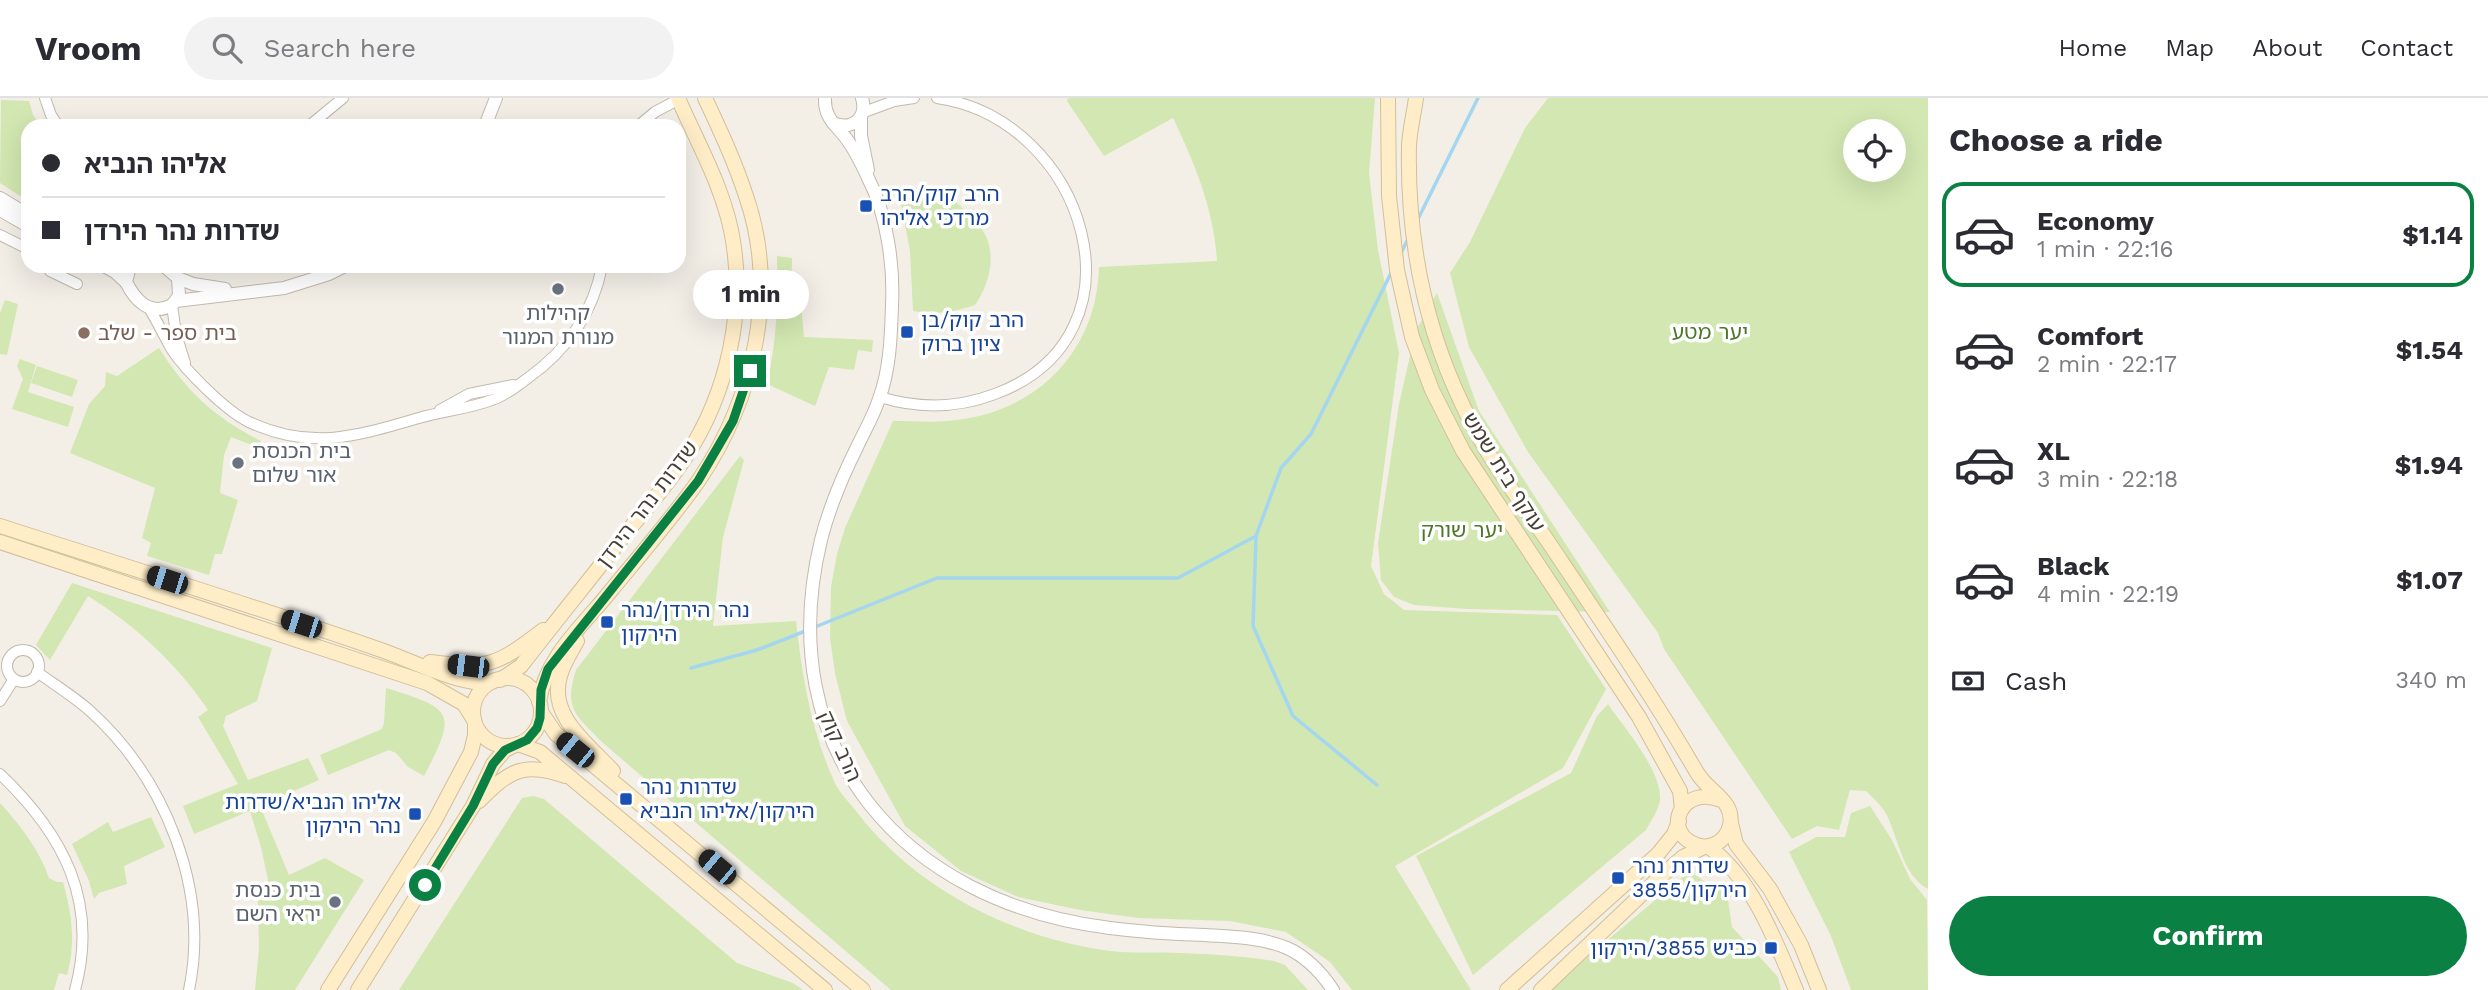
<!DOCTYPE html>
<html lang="en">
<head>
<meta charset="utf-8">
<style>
  body { margin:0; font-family:"Work Sans","Noto Sans Hebrew",sans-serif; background:#f2f2f3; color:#2b2b33; height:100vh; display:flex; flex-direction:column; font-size:26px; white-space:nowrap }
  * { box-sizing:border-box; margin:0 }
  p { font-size:23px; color:#7c7c81 }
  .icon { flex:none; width:38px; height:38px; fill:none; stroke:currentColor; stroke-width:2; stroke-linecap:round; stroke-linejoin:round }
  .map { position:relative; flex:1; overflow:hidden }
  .side { display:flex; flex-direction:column; background:#fff; width:560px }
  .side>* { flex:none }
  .top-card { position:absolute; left:21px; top:21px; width:665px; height:154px; border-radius:21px; box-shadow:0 7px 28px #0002; display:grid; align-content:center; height:154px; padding:0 21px; background:#fff }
  .buttons { position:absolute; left:1843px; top:21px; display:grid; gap:14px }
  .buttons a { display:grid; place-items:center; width:63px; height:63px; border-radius:50%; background:#fff; box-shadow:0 7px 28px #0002; font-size:35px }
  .end { position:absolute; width:32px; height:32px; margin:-16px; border:9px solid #0b8043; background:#fff; box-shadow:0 0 0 4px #fff }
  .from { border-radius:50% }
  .bubble { position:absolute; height:49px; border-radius:24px; background:#fff; box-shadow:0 7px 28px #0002; font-size:23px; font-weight:700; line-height:49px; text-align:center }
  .car { position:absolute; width:21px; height:42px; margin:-21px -10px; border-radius:9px; box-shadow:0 0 5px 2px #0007; background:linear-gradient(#222 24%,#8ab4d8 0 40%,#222 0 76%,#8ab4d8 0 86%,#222 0) }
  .top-card b { display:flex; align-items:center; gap:24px; height:66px; font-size:26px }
  .top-card b+b { border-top:2px solid #e1e1e2 }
  .top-card i { width:18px; height:18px; background:#2b2b33 }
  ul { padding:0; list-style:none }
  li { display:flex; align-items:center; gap:21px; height:105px; margin:0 14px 10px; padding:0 7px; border:4px solid transparent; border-radius:21px }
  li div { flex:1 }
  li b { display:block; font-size:26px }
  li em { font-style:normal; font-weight:700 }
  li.on { border-color:#0b8043 }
  li>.icon { width:63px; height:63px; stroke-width:1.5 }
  h2 { padding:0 21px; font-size:32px; line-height:84px }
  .pay { display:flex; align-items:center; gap:18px; height:77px; padding:0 21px; font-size:26px }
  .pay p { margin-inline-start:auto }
  .action { display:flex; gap:14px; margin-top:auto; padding:14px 21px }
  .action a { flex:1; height:80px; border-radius:42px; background:#0b8043; color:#fff; font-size:28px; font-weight:700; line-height:80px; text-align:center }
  header { display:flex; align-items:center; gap:42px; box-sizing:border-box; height:98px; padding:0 35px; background:#fff; border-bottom:2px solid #e1e1e2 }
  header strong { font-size:33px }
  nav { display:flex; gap:38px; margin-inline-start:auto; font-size:24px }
  .search { width:490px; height:63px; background:#f2f2f3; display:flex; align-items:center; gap:18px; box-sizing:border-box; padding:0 24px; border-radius:38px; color:#7c7c81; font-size:26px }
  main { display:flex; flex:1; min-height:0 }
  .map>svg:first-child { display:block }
  .green { fill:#d2e7b1; fill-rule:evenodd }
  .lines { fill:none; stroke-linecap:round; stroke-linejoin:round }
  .stream { stroke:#a4d6ef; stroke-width:3.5 }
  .minor-casing { stroke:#c2b9ad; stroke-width:12 }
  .tertiary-casing { stroke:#c2b9ad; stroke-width:14 }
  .secondary-casing { stroke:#d3bf98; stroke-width:16 }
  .minor { stroke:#fff; stroke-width:10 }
  .tertiary { stroke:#fff; stroke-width:12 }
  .secondary { stroke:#feedc7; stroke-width:14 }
  .route { stroke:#0b8043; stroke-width:9 }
  .transit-dot { fill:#1a4fb4; stroke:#fff; stroke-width:2.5 }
  .worship-dot { fill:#6b7280; stroke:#fff; stroke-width:2.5 }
  .education-dot { fill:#8d6e63; stroke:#fff; stroke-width:2.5 }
  .labels { text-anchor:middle; stroke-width:7; stroke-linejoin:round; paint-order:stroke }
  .transit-label { font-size:21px; fill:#164399; stroke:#fff; text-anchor:start }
  .worship-label { font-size:21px; fill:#5b616d; stroke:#fff }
  .park-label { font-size:21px; fill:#4d782a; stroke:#fff }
  .education-label { font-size:21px; fill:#785e54; stroke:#fff; text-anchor:start }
  .street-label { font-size:21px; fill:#473f36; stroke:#fff }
</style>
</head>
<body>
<header>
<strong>Vroom</strong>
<div class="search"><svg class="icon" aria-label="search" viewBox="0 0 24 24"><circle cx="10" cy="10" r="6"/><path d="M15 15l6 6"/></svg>Search here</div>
<nav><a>Home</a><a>Map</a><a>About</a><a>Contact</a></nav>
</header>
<main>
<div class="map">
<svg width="1928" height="892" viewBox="0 0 1928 892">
  <rect width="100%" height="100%" fill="#f3efe7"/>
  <g class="green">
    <path d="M1068 0H1375L1369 75 1378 152 1399 255 1371 468 1384 496 1404 512 1557 517 1606 591 1563 670 1395 768 1471 892H1352L1330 864 1286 834 1230 823 1138 820 1080 812 1018 799 961 773 905 728 847 623 835 575 830 540 831 489 837 456 845 430 893 323C914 323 936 325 957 322 1039 312 1097 252 1099 169L1217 163C1214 112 1195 66 1173 20L1104 58 1067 3Z"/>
    <path d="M1548 0H1928V791C1901 776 1899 739 1885 714 1880 706 1872 699 1866 693L1850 692 1839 732 1817 728 1792 741 1664 551 1658 535 1528 354 1469 249 1450 175 1470 144 1525 30ZM1855 33H1894V72H1855Z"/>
    <polygon points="1,2 29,3 33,17 40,28 28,28 28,103 0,85"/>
    <path d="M947 95C957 106 969 115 978 126 999 150 991 184 975 207 955 214 935 217 913 213L910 153 900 100Z"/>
    <path d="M777 158 792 160 791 203 801 205 804 239 873 242 872 254 858 252 854 272 829 269 815 308 767 286C777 243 778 202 777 158Z"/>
    <polygon points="1437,195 1479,313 1610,514 1467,511 1414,507 1394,499 1381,482 1378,445 1399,306 1416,232"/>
    <polygon points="5,202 18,206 7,257 0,256 0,215"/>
    <path d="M159 250C186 293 215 320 261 343L259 350 231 339 224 357 220 395 238 402 222 456H215L209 477 147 458 151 445 142 440 155 390 70 355 89 306 105 288 106 274 117 278Z"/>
    <polygon points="20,261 36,267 28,294 74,309 68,329 12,311 23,281 17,268"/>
    <polygon points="37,268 78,282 72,299 31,285"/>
    <path d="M740 358 744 362 723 439 713 528 796 523C802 578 811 632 834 683 838 693 848 703 856 713 917 793 1020 844 1120 854 1140 855 1159 854 1179 855 1210 856 1243 858 1274 863L1285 867 1308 892H891L603 645C577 618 563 612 576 572Z"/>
    <path d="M72 485 272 550 257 603 226 618 223 628 248 682 308 660 319 682 260 708 289 777 325 760 364 782 295 892H255L259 850 258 801H272L261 749 250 713 194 736 183 708 238 686 198 619 208 612C176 565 136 528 88 498L50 562 36 547Z"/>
    <path d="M386 590C453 611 458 613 424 678L408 669 396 655 389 652 328 677 320 657 382 631 384 625Z"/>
    <path d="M1608 606C1624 630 1662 672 1660 702 1659 712 1650 724 1646 732L1473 877 1416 758 1571 675 1597 618Z"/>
    <polygon points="533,698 544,701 737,865 793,885 803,892 399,892 522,700"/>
    <path d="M0 705C20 727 39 751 49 780L57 784H63C72 816 76 845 67 877L59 875 54 892H0Z"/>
    <polygon points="1870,708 1892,742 1910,781 1927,802 1928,892 1851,892 1831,838 1789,754 1816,739 1845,739 1851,715"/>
    <polygon points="151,719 165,749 124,768 127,786 99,795 94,801 89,783 72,746 108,724 113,734"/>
    <polygon points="1690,773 1711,788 1726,788 1732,829 1778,879 1781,892 1548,892"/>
  </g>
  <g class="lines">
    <g class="stream">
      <polyline points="1417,123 1478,0"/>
      <polyline points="1400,157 1409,139"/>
      <polyline points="815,529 937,480 1178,480 1256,438"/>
      <polyline points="691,570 757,552 808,532"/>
      <polyline points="1377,687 1293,618 1253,528 1256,438 1281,370 1311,336 1392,173"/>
    </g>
    <g class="minor-casing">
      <g id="minor">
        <polyline points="45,0 51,17 58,28"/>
        <polyline points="864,14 894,3 914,0"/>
        <polyline points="309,28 343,0"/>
        <polyline points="638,28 655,14 681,0"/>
        <polyline points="0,137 28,151"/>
        <polyline points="47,168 50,173 77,186"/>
        <polyline points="172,207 176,236 185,265"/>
        <path d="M149 210C157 223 164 238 172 252 186 273 226 313 249 324 312 353 357 338 419 320 443 313 468 311 492 302 505 298 517 288 528 280 567 252 593 216 602 168"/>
        <path d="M880 299C919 311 958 310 995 296 1154 237 1085 21 937 0"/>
        <polyline points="440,312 469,296 513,287"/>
        <circle cx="23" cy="568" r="16"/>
        <path d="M37 574C55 587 73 598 89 612 165 680 210 791 189 892"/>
        <polyline points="0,603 14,581"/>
        <path d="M0 676C64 737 99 804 75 892"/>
      </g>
    </g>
    <g class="tertiary-casing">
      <g id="tertiary">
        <path d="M825 0C824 21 837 27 848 43 856 54 863 69 869 82 887 117 894 168 892 207 891 238 890 272 879 301 874 317 865 332 858 347 843 377 829 410 821 442 770 653 904 805 1110 830 1141 834 1173 836 1205 837 1232 839 1261 839 1287 850 1307 859 1321 874 1333 892"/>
        <polyline points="861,20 861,38 868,72"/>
        <path d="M833 25C852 33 868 20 862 0"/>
        <polyline points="485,28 496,0"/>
        <polyline points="0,100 28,117"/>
        <polyline points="0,112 28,128"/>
        <polyline points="104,168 115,174 126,184"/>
        <path d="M130 168 126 184C135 202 150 219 172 207L179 198 178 180 164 168"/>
        <polyline points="178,180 193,186 225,191"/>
        <polyline points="176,203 284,190 329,176 345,168"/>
      </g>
    </g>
    <g class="secondary-casing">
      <g id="secondary">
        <polyline points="1388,0 1389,98 1397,172 1412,239 1432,292 1463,353 1639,619 1680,693 1682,711"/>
        <path d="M1416 0C1414 15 1410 31 1409 47 1407 137 1424 227 1463 308 1485 356 1517 399 1547 442 1598 518 1650 594 1696 673 1704 688 1719 695 1727 708 1740 731 1716 758 1692 745 1663 730 1682 687 1721 702"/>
        <path d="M0 428C127 469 255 508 381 552 408 561 465 590 492 584"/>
        <polyline points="0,444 427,585 464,606 474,622"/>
        <path d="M577 543C571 554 563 566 560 578 548 618 588 646 613 673"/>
        <path d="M430 564C489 571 496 568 543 532"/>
        <circle cx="507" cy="614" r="34"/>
        <path d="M500 582 521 568C555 524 591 480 626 435 646 411 667 387 685 360 728 295 747 210 731 132 721 85 697 44 678 0"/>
        <path d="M539 604C546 557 585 526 613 490 642 455 673 419 699 382 754 300 779 193 746 98 735 64 720 32 705 0"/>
        <polyline points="541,614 556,636 863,892"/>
        <polyline points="518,646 540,654 825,892"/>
        <path d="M479 703C509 673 523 663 565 678"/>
        <polyline points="1731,725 1736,746 1770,791 1801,847 1819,892"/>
        <path d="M1709 749C1752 780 1776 844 1796 892"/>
        <polyline points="328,892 434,724 471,654 475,637 475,626"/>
        <polyline points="358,892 473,708 493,666 505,652 513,648"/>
        <polyline points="1507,892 1658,756 1674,736 1679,723"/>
        <polyline points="1541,892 1661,778 1683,759 1704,749"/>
      </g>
    </g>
    <use href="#minor" class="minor"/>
    <use href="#tertiary" class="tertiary"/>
    <use href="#secondary" class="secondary"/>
  </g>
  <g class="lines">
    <polyline class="route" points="425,787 473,708 493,666 505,652 527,642 537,630 540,620 541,592 548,571 698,383 733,323 750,273"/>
  </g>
  <g class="transit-dot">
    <rect x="859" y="101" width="14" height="14" rx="3.5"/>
    <rect x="900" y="227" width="14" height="14" rx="3.5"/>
    <rect x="600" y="517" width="14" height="14" rx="3.5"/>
    <rect x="619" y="694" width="14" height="14" rx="3.5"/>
    <rect x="408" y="709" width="14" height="14" rx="3.5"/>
    <rect x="1611" y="773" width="14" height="14" rx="3.5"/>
    <rect x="1764" y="843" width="14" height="14" rx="3.5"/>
  </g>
  <g class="worship-dot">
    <circle cx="558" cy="191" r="7"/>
    <circle cx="238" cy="365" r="7"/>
    <circle cx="335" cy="804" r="7"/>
  </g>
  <circle class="education-dot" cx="84" cy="235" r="7"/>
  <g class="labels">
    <g class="transit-label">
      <text x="880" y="103">הרב קוק/הרב<tspan x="880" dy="24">מרדכי אליהו</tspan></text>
      <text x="921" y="229">הרב קוק/בן<tspan x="921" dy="24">ציון ברוק</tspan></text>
      <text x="621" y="519">נהר הירדן/נהר<tspan x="621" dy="24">הירקון</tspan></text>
      <text x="640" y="696">שדרות נהר<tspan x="640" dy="24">הירקון/אליהו הנביא</tspan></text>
      <text x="401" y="711" text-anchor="end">אליהו הנביא/שדרות<tspan x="401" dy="24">נהר הירקון</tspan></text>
      <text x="1632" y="775">שדרות נהר<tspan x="1632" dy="24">הירקון/3855</tspan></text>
      <text x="1757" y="857" text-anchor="end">כביש 3855/הירקון</text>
    </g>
    <g class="worship-label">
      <text x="558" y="222">קהילות<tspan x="558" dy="24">מנורת המנור</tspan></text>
      <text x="252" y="360" text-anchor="start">בית הכנסת<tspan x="252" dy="24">אור שלום</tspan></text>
      <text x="321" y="799" text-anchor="end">בית כנסת<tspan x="321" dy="24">יראי השם</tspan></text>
    </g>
    <g class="park-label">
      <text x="1710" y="241">יער מטע</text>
      <text x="1462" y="439">יער שורק</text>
    </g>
    <g class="education-label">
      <text x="98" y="242">בית ספר - שלב</text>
    </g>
    <g class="street-label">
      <text transform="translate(1504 374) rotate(58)" y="7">עוקף בית שמש</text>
      <text transform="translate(647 406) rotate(-53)" y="7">שדרות נהר הירדן</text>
      <text transform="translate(840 648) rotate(66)" y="7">הרב קוק</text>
    </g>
  </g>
</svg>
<div class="buttons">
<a><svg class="icon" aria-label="locate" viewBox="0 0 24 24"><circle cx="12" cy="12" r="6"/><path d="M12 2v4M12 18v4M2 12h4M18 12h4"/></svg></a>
</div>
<i class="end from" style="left:425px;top:787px"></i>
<i class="end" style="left:750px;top:273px"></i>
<div class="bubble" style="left:693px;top:172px;width:116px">1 min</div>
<i class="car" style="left:167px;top:482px;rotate:288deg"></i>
<i class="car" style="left:301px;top:526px;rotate:288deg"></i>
<i class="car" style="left:468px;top:568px;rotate:277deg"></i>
<i class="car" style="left:575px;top:652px;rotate:309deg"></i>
<i class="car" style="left:717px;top:769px;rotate:310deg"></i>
<div class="top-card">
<b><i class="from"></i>אליהו הנביא</b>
<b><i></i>שדרות נהר הירדן</b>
</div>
</div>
<section class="side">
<h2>Choose a ride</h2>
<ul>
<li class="on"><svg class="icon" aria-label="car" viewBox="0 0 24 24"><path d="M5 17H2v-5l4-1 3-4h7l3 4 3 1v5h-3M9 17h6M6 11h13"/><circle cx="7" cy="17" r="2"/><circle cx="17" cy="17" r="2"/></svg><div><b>Economy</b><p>1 min · 22:16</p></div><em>$1.14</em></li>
<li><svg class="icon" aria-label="car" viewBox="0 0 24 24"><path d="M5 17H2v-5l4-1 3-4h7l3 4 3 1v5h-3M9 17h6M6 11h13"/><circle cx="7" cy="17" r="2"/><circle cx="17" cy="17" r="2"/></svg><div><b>Comfort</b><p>2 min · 22:17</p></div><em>$1.54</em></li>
<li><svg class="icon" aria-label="car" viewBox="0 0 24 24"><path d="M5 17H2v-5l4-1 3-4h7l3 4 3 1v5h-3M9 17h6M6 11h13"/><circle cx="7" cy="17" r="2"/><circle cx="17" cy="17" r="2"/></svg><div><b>XL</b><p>3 min · 22:18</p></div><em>$1.94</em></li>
<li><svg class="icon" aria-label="car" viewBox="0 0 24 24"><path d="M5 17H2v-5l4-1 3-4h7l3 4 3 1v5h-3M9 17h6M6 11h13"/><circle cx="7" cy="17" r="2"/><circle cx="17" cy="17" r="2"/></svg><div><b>Black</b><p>4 min · 22:19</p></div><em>$1.07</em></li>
</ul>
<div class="pay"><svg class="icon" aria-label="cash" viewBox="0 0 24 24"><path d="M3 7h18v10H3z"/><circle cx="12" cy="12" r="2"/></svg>Cash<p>340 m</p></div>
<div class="action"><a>Confirm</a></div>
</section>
</main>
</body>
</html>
